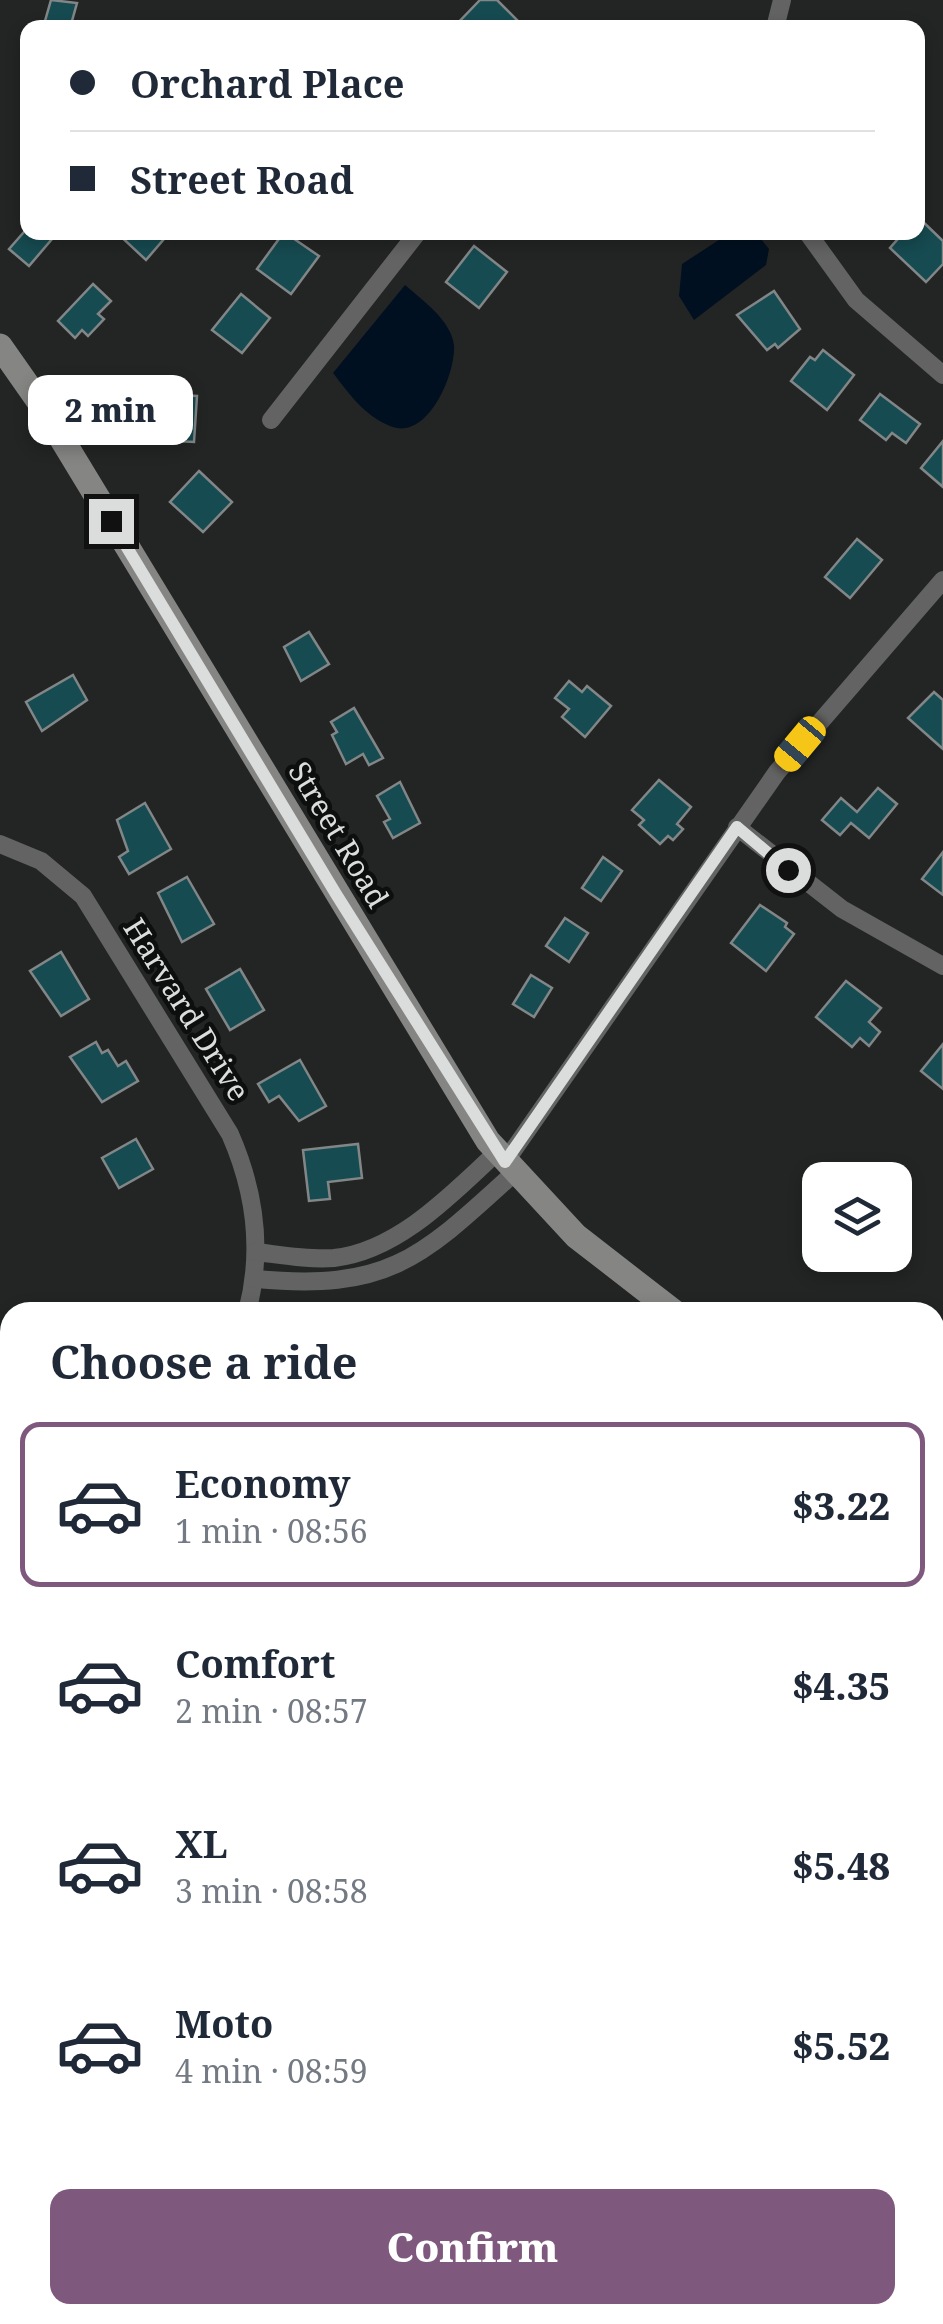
<!DOCTYPE html>
<html lang="en">
<head>
<meta charset="utf-8">
<style>
  body { margin:0; font-family:"Noto Serif",serif; background:#f2f2f3; color:#1f2937; height:100vh; display:flex; flex-direction:column; font-size:38px; white-space:nowrap }
  * { box-sizing:border-box; margin:0 }
  p { font-size:32px; color:#747a83 }
  .icon { flex:none; width:55px; height:55px; fill:none; stroke:currentColor; stroke-width:2; stroke-linecap:round; stroke-linejoin:round }
  .map { position:relative; flex:1; overflow:hidden }
  .sheet { position:absolute; left:0px; top:1302px; width:945px; height:1022px; display:flex; flex-direction:column; background:#fff; border-radius:30px 30px 0 0; box-shadow:0 5px 15px #0003 }
  .sheet>* { flex:none }
  .guide { position:absolute; left:20px; top:20px; width:905px; height:220px; border-radius:20px; box-shadow:0 5px 15px #0003; display:grid; align-content:center; height:220px; padding:0 50px; background:#fff }
  .controls { position:absolute; left:802px; top:1162px; display:grid; gap:20px }
  .controls a { display:grid; place-items:center; width:110px; height:110px; border-radius:20px; background:#fff; box-shadow:0 5px 15px #0003; font-size:50px }
  .end { position:absolute; width:45px; height:45px; margin:-22px; border:12px solid #dbdddd; background:#111; box-shadow:0 0 0 5px #111 }
  .from { border-radius:50% }
  .bubble { position:absolute; height:70px; border-radius:20px; background:#fff; box-shadow:0 5px 15px #0003; font-size:32px; font-weight:800; line-height:70px; text-align:center }
  .car { position:absolute; width:30px; height:60px; margin:-30px -15px; border-radius:12px; box-shadow:0 0 8px 2px #0007; background:linear-gradient(#f5c518 24%,#345 0 40%,#f5c518 0 76%,#345 0 86%,#f5c518 0) }
  .guide b { display:flex; align-items:center; gap:35px; height:95px; font-size:38px }
  .guide b+b { border-top:2px solid #e0e1e3 }
  .guide i { width:25px; height:25px; background:#1f2937 }
  ul { padding:0; list-style:none }
  li { display:flex; align-items:center; gap:30px; height:165px; margin:0 20px 15px; padding:0 30px; border:5px solid transparent; border-radius:20px }
  li div { flex:1 }
  li b { display:block; font-size:38px }
  li em { font-style:normal; font-weight:800 }
  li.current { border-color:#7f587d }
  li>.icon { width:90px; height:90px; stroke-width:1.5 }
  h2 { padding:0 50px; font-size:45px; line-height:120px }
  .cta { display:flex; gap:20px; margin-top:auto; padding:20px 50px }
  .cta a { flex:1; height:115px; border-radius:20px; background:#7f587d; color:#fff; font-size:40px; font-weight:800; line-height:115px; text-align:center }
  .map>svg:first-child { display:block }
  .forest { fill:#4d4c27 }
  .water { fill:#001020 }
  .lines { fill:none; stroke-linecap:round; stroke-linejoin:round }
  .stream { stroke:#001020; stroke-width:6 }
  .building { fill:#164b51; stroke:#828686; stroke-width:2.5 }
  .street { stroke:#626362; stroke-width:18 }
  .secondary { stroke:#858684; stroke-width:25 }
  .route { stroke:#dbdddd; stroke-width:12 }
  .labels { text-anchor:middle; stroke-width:9; stroke-linejoin:round; paint-order:stroke }
  .street-label { font-size:30px; fill:#dbdddd; stroke:#0d0e0e }
</style>
</head>
<body>
<div class="map">
<svg width="943" height="2324" viewBox="0 0 943 2324">
  <rect width="100%" height="100%" fill="#222524"/>
  <g class="forest">
    <polygon points="943,1759 943,2072 935,2080 935,1761"/>
    <polygon points="10,1979 10,2315 570,2315 559,2324 0,2324 0,1981"/>
  </g>
  <g class="water">
    <polygon points="731,232 756,233 769,249 766,265 694,320 679,296 682,264"/>
    <path d="M405 285C422 300 451 320 454 345 456 373 428 442 390 426 364 415 350 395 333 373Z"/>
  </g>
  <g class="lines">
    <g class="stream">
      <polyline points="935,1822 943,1825"/>
      <polyline points="0,2071 10,2071"/>
    </g>
  </g>
  <g class="building">
    <polygon points="51,0 77,3 70,28 43,28"/>
    <polygon points="480,0 497,0 525,28 453,28"/>
    <polygon points="918,217 943,241 943,264 926,282 890,248 904,232 918,232"/>
    <polygon points="24,232 58,232 29,266 9,249"/>
    <polygon points="116,232 170,232 146,260"/>
    <polygon points="284,232 319,256 291,294 257,269"/>
    <polygon points="474,246 507,272 479,308 446,282"/>
    <polygon points="93,284 111,301 98,314 104,319 88,336 82,330 75,338 58,321"/>
    <polygon points="774,291 800,329 778,348 775,344 767,350 737,315"/>
    <polygon points="241,294 270,318 242,353 212,330"/>
    <polygon points="823,350 854,375 827,410 791,381 810,357 815,360"/>
    <polygon points="158,394 197,396 194,442 156,440"/>
    <polygon points="880,394 920,424 906,443 892,433 886,440 860,420"/>
    <polygon points="943,441 943,487 921,468"/>
    <polygon points="199,471 232,502 203,532 170,502"/>
    <polygon points="857,539 882,560 850,598 825,577"/>
    <polygon points="309,632 329,664 301,681 284,647"/>
    <polygon points="73,675 87,700 42,731 26,702"/>
    <polygon points="569,681 582,692 587,686 611,706 585,737 562,717 569,709 555,698"/>
    <polygon points="934,692 943,700 943,749 908,718"/>
    <polygon points="354,708 383,758 369,765 363,754 346,764 332,735 337,732 331,722"/>
    <polygon points="659,780 691,807 677,824 683,829 673,840 668,836 660,844 639,825 644,820 632,810"/>
    <polygon points="400,782 420,823 393,838 384,822 390,819 377,796"/>
    <polygon points="878,788 897,804 869,838 851,823 840,835 822,820 841,798 857,812"/>
    <polygon points="145,803 171,849 129,874 119,857 128,851 117,820"/>
    <polygon points="943,852 943,895 922,879"/>
    <polygon points="603,857 622,871 601,901 582,888"/>
    <polygon points="187,877 214,924 182,942 158,893"/>
    <polygon points="760,905 787,923 785,927 794,934 766,971 731,943"/>
    <polygon points="565,918 588,933 569,962 546,946"/>
    <polygon points="61,952 89,999 61,1016 30,971"/>
    <polygon points="240,969 264,1010 230,1030 206,989"/>
    <polygon points="531,975 552,988 534,1017 513,1004"/>
    <polygon points="846,981 881,1008 869,1022 880,1032 869,1046 860,1038 852,1047 816,1017"/>
    <polygon points="96,1042 102,1053 108,1050 118,1066 126,1061 138,1081 102,1102 70,1057"/>
    <polygon points="943,1044 943,1089 921,1071"/>
    <polygon points="300,1060 326,1106 299,1121 279,1096 269,1102 258,1084"/>
    <polygon points="136,1139 153,1169 119,1188 102,1158"/>
    <polygon points="358,1144 362,1178 328,1182 330,1199 309,1201 303,1150"/>
  </g>
  <g class="lines">
    <g class="street">
      <polyline points="775,28 782,0"/>
      <polyline points="807,232 856,300 943,375"/>
      <polyline points="271,420 418,232"/>
      <polyline points="737,827 842,909 943,966"/>
      <path d="M0 844 41 861 83 896 230 1134C255 1191 263 1252 247 1312"/>
      <polyline points="505,1162 777,772 943,580"/>
      <path d="M256 1252C281 1255 309 1260 334 1258 398 1251 452 1194 497 1152"/>
      <path d="M256 1279C388 1291 420 1259 514 1173"/>
      <polyline points="0,1684 10,1679"/>
    </g>
    <g class="secondary">
      <polyline points="0,346 40,403 488,1141 576,1236 674,1312"/>
      <polyline points="935,1513 943,1519"/>
    </g>
  </g>
  <g class="lines">
    <polyline class="route" points="111,521 336,894 505,1162 737,827 788,870"/>
  </g>
  <g class="labels">
    <g class="street-label">
      <text transform="translate(338 835) rotate(59)" y="10">Street Road</text>
      <text transform="translate(186 1010) rotate(58)" y="10">Harvard Drive</text>
    </g>
  </g>
</svg>
<div class="controls">
<a><svg class="icon" aria-label="layers" viewBox="0 0 24 24"><path d="M12 4l9 5-9 5-9-5zM3 14l9 5 9-5"/></svg></a>
</div>
<i class="end from" style="left:788px;top:870px"></i>
<i class="end" style="left:111px;top:521px"></i>
<div class="bubble" style="left:28px;top:375px;width:165px">2 min</div>
<i class="car" style="left:800px;top:744px;rotate:220deg"></i>
<div class="guide">
<b><i class="from"></i>Orchard Place</b>
<b><i></i>Street Road</b>
</div>
<section class="sheet">
<h2>Choose a ride</h2>
<ul>
<li class="current"><svg class="icon" aria-label="car" viewBox="0 0 24 24"><path d="M5 17H2v-5l4-1 3-4h7l3 4 3 1v5h-3M9 17h6M6 11h13"/><circle cx="7" cy="17" r="2"/><circle cx="17" cy="17" r="2"/></svg><div><b>Economy</b><p>1 min · 08:56</p></div><em>$3.22</em></li>
<li><svg class="icon" aria-label="car" viewBox="0 0 24 24"><path d="M5 17H2v-5l4-1 3-4h7l3 4 3 1v5h-3M9 17h6M6 11h13"/><circle cx="7" cy="17" r="2"/><circle cx="17" cy="17" r="2"/></svg><div><b>Comfort</b><p>2 min · 08:57</p></div><em>$4.35</em></li>
<li><svg class="icon" aria-label="car" viewBox="0 0 24 24"><path d="M5 17H2v-5l4-1 3-4h7l3 4 3 1v5h-3M9 17h6M6 11h13"/><circle cx="7" cy="17" r="2"/><circle cx="17" cy="17" r="2"/></svg><div><b>XL</b><p>3 min · 08:58</p></div><em>$5.48</em></li>
<li><svg class="icon" aria-label="car" viewBox="0 0 24 24"><path d="M5 17H2v-5l4-1 3-4h7l3 4 3 1v5h-3M9 17h6M6 11h13"/><circle cx="7" cy="17" r="2"/><circle cx="17" cy="17" r="2"/></svg><div><b>Moto</b><p>4 min · 08:59</p></div><em>$5.52</em></li>
</ul>
<div class="cta"><a>Confirm</a></div>
</section>
</div>
</body>
</html>
